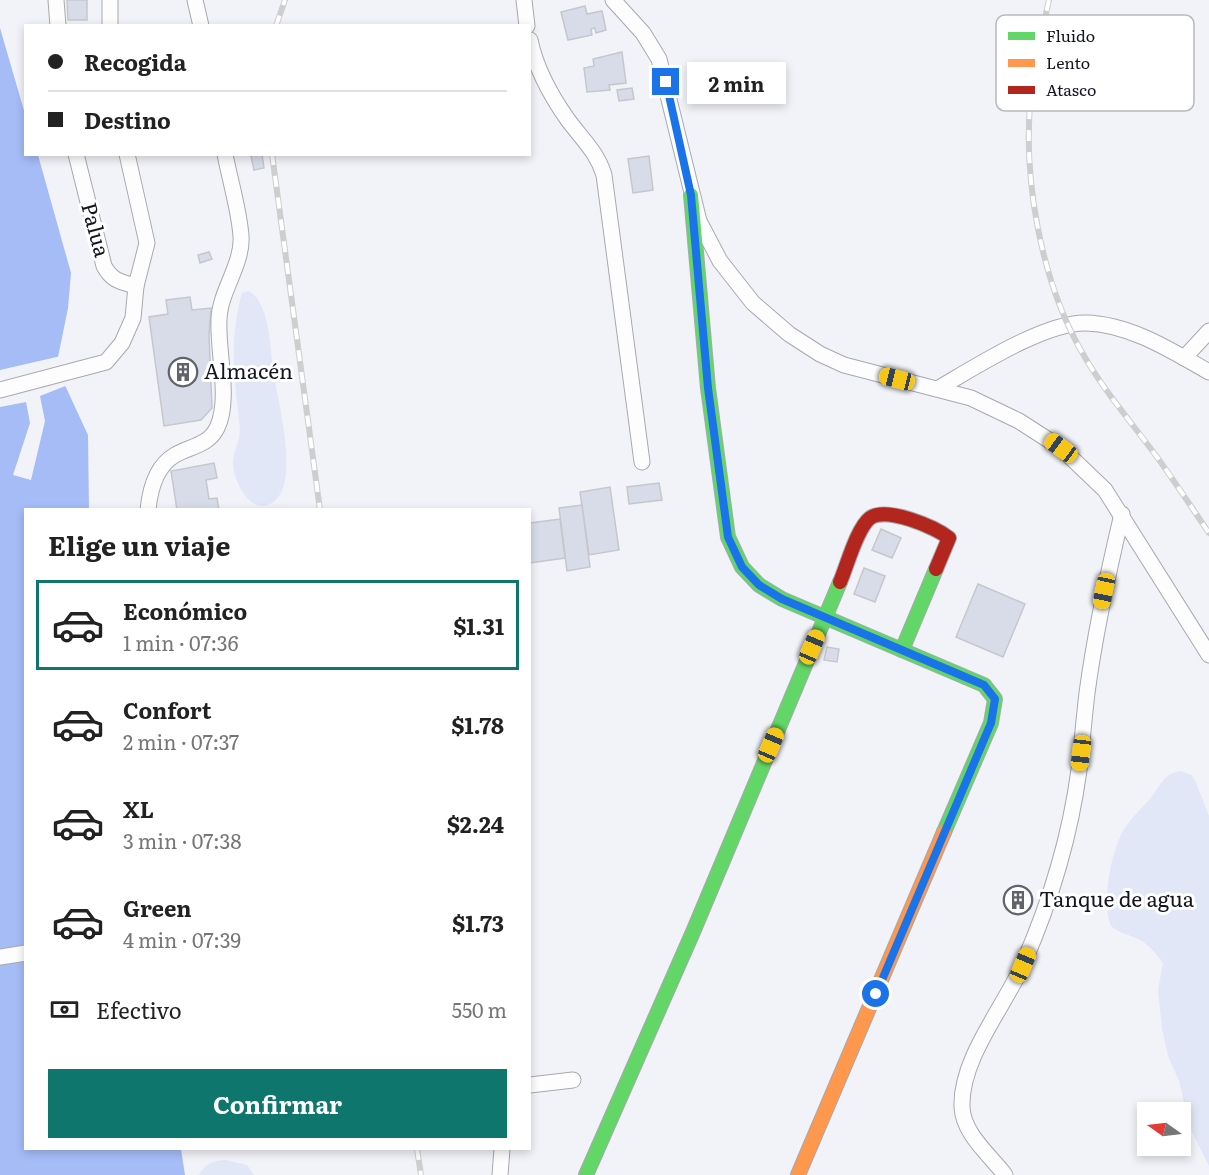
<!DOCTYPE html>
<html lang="es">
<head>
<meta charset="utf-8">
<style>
  body { margin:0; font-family:Literata,serif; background:#f6f6f6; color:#222; height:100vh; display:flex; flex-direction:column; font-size:22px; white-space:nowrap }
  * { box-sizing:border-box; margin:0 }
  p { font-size:20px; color:#767676 }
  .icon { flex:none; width:33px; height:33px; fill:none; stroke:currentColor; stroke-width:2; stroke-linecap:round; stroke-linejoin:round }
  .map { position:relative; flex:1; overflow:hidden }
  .side { position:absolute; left:24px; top:508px; width:507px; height:642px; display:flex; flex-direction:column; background:#fff; border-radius:0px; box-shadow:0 3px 9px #0003 }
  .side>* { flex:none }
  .top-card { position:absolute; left:24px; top:24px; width:507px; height:132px; border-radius:0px; box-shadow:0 3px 9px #0003; display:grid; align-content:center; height:132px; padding:0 24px; background:#fff }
  .needle { width:39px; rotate:284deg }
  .controls { position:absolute; left:1137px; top:1102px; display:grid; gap:12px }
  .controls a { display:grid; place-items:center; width:54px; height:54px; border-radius:0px; background:#fff; box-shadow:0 3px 9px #0003; font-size:30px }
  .end { position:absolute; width:27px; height:27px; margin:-14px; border:8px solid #1a73e8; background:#fff; box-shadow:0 0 0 3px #fff }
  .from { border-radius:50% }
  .bubble { position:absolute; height:42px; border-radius:0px; background:#fff; box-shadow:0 3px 9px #0003; font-size:20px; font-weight:700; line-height:42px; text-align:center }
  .car { position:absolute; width:18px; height:36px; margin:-18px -9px; border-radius:8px; box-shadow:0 0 4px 2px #0007; background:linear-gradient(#f5c518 24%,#345 0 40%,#f5c518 0 76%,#345 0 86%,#f5c518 0) }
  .top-card b { display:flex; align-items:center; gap:21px; height:57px; font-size:22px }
  .top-card b+b { border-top:2px solid #e0e0e0 }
  .top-card i { width:15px; height:15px; background:#222 }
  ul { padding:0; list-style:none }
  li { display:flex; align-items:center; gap:18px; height:90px; margin:0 12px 9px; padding:0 12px; border:3px solid transparent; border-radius:0px }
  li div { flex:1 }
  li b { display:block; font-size:22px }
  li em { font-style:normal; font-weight:700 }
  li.on { border-color:#0f766e }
  li>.icon { width:54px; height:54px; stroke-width:1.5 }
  h2 { padding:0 24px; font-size:27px; line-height:72px }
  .pay { display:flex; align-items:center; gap:15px; height:66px; padding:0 24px; font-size:22px }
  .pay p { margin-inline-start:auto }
  .primary-button { display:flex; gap:12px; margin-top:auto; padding:12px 24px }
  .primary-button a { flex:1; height:69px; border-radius:0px; background:#0f766e; color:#fff; font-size:24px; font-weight:700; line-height:69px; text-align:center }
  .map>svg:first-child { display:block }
  .green { fill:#e1e7f6 }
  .water { fill:#a6bcf7 }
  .pier { fill:#f2f3f8 }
  .building { fill:#d8dce8; stroke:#c5c7cd; stroke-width:1.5 }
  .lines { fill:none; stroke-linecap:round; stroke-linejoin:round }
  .street-casing { stroke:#a7a9af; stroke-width:17 }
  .fast-casing { stroke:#a7a9af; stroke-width:16 }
  .slow-casing { stroke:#a7a9af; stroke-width:16 }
  .jam-casing { stroke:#a7a9af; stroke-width:16 }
  .street { stroke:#fdfdfe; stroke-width:15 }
  .fast { stroke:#63d668; stroke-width:14 }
  .slow { stroke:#ff974d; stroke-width:14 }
  .jam { stroke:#b3261e; stroke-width:14 }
  .rail-casing { stroke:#cdcecf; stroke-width:6 }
  .rail { stroke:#fff; stroke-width:4; stroke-dasharray:11; stroke-linecap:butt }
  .route { stroke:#1a73e8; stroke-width:8 }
  .labels { text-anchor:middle; stroke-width:6; stroke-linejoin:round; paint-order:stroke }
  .street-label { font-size:21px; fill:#13161e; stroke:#fff }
  .poi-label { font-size:21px; fill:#13161e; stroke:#fff; text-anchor:start }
  .key { fill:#fff; stroke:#b8b9bc; stroke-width:1.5 }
  .key-label { font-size:16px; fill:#13161e }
</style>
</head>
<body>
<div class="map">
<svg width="1209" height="1175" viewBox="0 0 1209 1175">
  <rect width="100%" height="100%" fill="#f2f3f8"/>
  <g class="green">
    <path d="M248 291C271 301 270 353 274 375 278 402 301 485 272 503 250 517 232 478 233 461 234 450 240 440 240 429 235 380 228 343 242 293Z"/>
    <path d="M1180 771 1192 775 1195 780 1209 816V1166L1190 1128 1179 1081 1168 1056 1162 1029 1158 990 1163 963C1156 954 1149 944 1138 939 1128 934 1120 934 1111 926 1101 903 1111 853 1123 831 1131 817 1144 807 1153 795 1162 783 1164 774 1180 771Z"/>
    <path d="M225 1160 247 1165 254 1175H199C204 1164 213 1161 225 1160Z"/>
  </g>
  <polygon class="water" points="0,28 25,114 26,154 38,155 71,273 68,308 58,357 63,381 88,435 89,510 26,510 26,1149 181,1149 185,1175 0,1175"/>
  <polygon class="pier" points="61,356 68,385 40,396 45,421 31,480 13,475 30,423 26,402 0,407 0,370"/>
  <g class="building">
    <polygon points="67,0 87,0 87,20 68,20"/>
    <polygon points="585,6 587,14 602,11 606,30 596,33 595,28 591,29 592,35 568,40 561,12"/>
    <polygon points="622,52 626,83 609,85 610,90 587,92 584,68 594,66 593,59"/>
    <polygon points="632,88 634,99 619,101 617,90"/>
    <polygon points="262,154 264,168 254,170 251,156"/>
    <polygon points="649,156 653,190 633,193 628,159"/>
    <polygon points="209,252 212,259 200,263 198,255"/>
    <polygon points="190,297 192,310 211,308 209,336 212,408 201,420 164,426 149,317 168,314 166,300"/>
    <polygon points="214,463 217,478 206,480 209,499 217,498 219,510 177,510 171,471"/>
    <polygon points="659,483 662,500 629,504 627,487"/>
    <polygon points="610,487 619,550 589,555 580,492"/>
    <polygon points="582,505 590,567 567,571 559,508"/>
    <polygon points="560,519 565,558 530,563 530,523"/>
    <polygon points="881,529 901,538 892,558 872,550"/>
    <polygon points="864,568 885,576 875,602 854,594"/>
    <polygon points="978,584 1025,604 1003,657 956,637"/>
    <polygon points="827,647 839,649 837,662 824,660"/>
    <circle cx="1018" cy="900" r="5"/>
  </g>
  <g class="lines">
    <g class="street-casing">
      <g id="street">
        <polyline points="56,0 58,26"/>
        <polyline points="195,0 201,26"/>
        <polyline points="524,0 527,26"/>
        <polyline points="613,0 643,33 659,59 699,221 720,261 753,303 789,334 820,354 844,365 971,398 1019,421 1061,448 1105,490 1209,655"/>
        <polyline points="110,26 110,0"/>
        <path d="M530 40C536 69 551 96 568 120 582 139 597 152 604 175L642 462"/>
        <path d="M76 154 104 266C112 281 121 282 136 286"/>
        <polyline points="1184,358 1209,331"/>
        <path d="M939 388C975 367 1045 322 1086 323 1130 324 1172 351 1209 372"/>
        <polyline points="0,390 106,362 122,343 133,318 136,286 147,243 127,154"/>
        <path d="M148 510C150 489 156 466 175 455 190 446 208 446 217 428 231 399 217 352 219 319 220 291 243 264 241 236 239 209 230 181 225 154"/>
        <polyline points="0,957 26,953"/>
        <polyline points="530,1085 573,1080"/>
        <polyline points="500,1175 502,1149"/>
        <path d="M1005 1175C990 1155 963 1134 962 1107 960 1058 1006 1005 1024 962 1051 900 1070 837 1079 770 1082 744 1084 718 1087 693 1095 633 1108 573 1122 514"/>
      </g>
    </g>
    <g class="fast-casing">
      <g id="fast">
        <polyline points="691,195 708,388 728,537 742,567 759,585 782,599 984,685 995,699 991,723 944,832"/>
        <polyline points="902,650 936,569"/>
        <polyline points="586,1175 693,932 840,582"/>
      </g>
    </g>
    <g class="slow-casing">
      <polyline id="slow" points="798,1175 944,832"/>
    </g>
    <g class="jam-casing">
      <path id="jam" d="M840 582C847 566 857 528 870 518 886 506 935 527 949 538L936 569"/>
    </g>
    <use href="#street" class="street"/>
    <use href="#fast" class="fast"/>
    <use href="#slow" class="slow"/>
    <use href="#jam" class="jam"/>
    <g class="rail-casing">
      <g id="rail">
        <path d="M1049 0C1042 31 1035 62 1031 94 1022 177 1041 282 1083 354 1104 391 1132 423 1157 457 1175 482 1192 508 1209 533"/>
        <polyline points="276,26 285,0"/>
        <polyline points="272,154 320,510"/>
        <polyline points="417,1149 421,1175"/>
      </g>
    </g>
    <use href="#rail" class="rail"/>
  </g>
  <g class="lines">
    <polyline class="route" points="666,82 691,195 708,388 728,537 742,567 759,585 782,599 984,685 995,699 991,723 876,994"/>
  </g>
  <defs>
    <g id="building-ring" transform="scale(1.5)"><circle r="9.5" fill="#fff" stroke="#61636a" stroke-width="1.5"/><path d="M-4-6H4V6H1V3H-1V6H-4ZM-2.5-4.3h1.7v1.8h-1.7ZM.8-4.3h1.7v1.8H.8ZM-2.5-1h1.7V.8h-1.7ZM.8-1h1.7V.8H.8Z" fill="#61636a"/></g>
  </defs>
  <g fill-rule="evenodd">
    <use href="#building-ring" x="183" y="372"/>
    <use href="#building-ring" x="1018" y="900"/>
  </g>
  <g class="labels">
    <g class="street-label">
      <text transform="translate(95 230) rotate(75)" y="7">Palua</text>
    </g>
    <g class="poi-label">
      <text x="204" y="379">Almacén</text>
      <text x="1039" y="907">Tanque de agua</text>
    </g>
  </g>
  <rect x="996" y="15" width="198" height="96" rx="9" class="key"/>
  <rect x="1008" y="32" width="27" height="8" fill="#63d668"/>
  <rect x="1008" y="59" width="27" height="8" fill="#ff974d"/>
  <rect x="1008" y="86" width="27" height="8" fill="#b3261e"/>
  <g class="key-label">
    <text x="1046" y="42">Fluido</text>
    <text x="1046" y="69">Lento</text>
    <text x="1046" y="96">Atasco</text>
  </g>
</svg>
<div class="controls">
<a><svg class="needle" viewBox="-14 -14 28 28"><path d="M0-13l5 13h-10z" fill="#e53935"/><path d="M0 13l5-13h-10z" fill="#767676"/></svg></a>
</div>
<i class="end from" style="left:876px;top:994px"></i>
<i class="end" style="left:666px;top:82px"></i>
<div class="bubble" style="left:687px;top:62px;width:99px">2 min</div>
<i class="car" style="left:897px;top:379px;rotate:284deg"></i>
<i class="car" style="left:1061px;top:448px;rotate:306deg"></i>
<i class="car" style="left:1104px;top:591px;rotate:192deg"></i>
<i class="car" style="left:812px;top:647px;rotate:23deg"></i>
<i class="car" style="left:771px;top:745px;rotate:23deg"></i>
<i class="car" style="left:1081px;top:753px;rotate:187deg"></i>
<i class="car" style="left:1023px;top:965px;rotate:23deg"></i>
<div class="top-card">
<b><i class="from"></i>Recogida</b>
<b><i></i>Destino</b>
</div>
<section class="side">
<h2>Elige un viaje</h2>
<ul>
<li class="on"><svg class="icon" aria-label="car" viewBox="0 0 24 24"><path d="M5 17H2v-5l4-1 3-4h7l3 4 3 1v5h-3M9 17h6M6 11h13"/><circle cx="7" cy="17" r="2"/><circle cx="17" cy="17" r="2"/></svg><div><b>Económico</b><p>1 min · 07:36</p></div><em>$1.31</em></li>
<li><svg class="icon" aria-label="car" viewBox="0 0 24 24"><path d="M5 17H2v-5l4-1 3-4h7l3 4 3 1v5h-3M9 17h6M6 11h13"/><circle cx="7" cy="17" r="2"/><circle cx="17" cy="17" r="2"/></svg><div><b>Confort</b><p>2 min · 07:37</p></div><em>$1.78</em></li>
<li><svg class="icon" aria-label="car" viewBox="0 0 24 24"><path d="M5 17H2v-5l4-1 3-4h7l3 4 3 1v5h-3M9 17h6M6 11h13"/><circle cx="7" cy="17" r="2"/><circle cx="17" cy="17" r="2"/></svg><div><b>XL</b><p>3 min · 07:38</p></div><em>$2.24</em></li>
<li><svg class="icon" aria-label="car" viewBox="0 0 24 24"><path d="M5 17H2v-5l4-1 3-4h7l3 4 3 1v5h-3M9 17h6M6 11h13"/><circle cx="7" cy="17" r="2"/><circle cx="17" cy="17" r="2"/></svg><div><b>Green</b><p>4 min · 07:39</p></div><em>$1.73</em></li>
</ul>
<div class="pay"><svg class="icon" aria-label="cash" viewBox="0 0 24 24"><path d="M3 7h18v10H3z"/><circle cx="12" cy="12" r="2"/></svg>Efectivo<p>550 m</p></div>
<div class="primary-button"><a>Confirmar</a></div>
</section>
</div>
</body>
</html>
